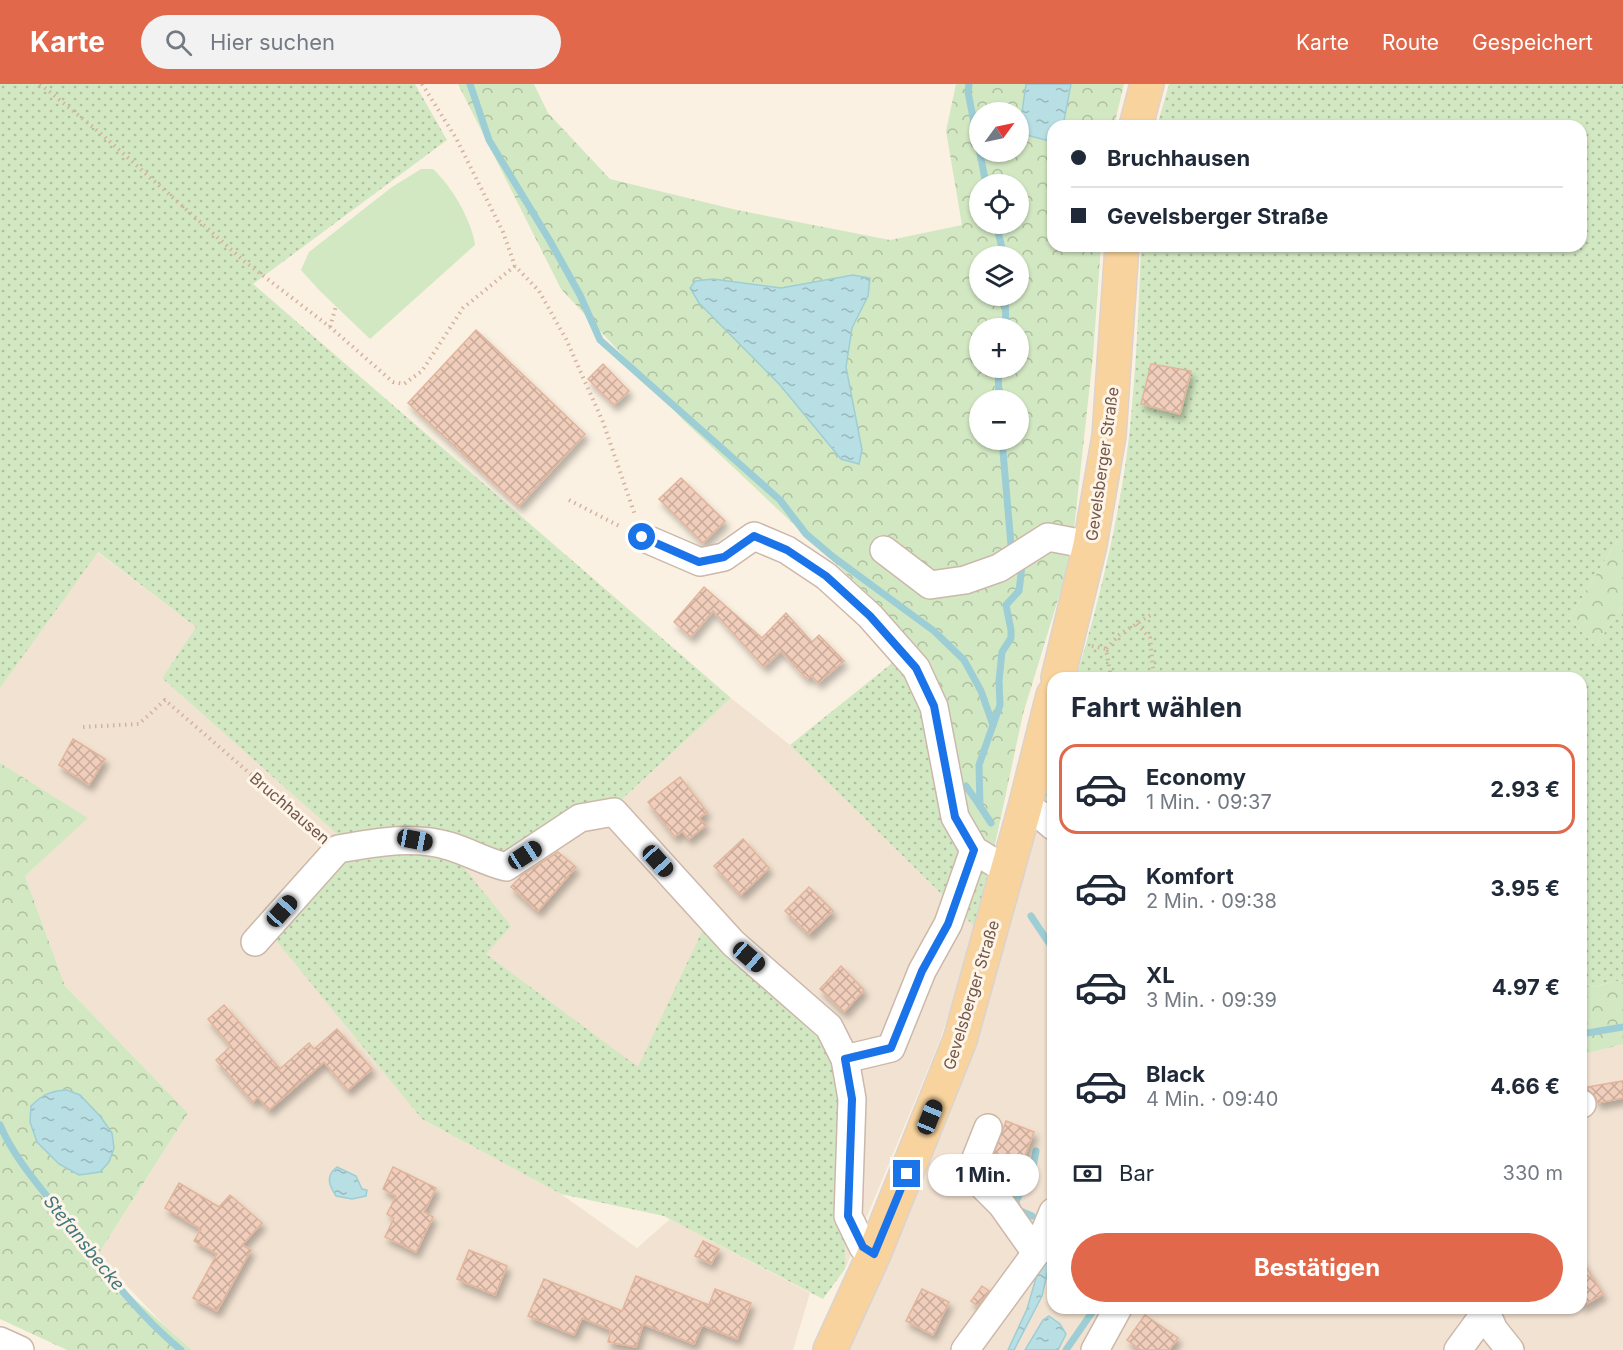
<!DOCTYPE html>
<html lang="de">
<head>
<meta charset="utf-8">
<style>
  body { margin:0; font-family:Inter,sans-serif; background:#f2f2f3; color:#1f2937; height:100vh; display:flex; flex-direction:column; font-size:22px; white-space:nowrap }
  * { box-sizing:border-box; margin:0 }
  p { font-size:20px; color:#747a83 }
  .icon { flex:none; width:33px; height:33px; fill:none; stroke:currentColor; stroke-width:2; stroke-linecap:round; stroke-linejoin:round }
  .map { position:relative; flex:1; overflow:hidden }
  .sheet { position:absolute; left:1047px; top:588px; width:540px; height:642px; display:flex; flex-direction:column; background:#fff; border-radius:18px; box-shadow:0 2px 4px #0004 }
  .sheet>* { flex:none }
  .top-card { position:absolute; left:1047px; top:36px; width:540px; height:132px; border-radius:18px; box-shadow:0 2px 4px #0004; display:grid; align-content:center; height:132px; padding:0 24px; background:#fff }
  .needle { width:39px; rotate:57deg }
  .fabs { position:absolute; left:969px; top:18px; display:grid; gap:12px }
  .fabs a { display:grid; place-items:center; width:60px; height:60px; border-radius:50%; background:#fff; box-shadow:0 2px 4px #0004; font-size:30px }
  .end { position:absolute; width:27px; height:27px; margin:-14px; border:8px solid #1a73e8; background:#fff; box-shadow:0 0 0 3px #fff }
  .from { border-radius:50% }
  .bubble { position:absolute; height:42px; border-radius:21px; background:#fff; box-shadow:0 2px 4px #0004; font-size:20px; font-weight:700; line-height:42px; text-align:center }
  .car { position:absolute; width:18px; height:36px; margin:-18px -9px; border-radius:8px; box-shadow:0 0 4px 2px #0007; background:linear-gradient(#222 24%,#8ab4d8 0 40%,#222 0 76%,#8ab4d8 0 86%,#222 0) }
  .top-card b { display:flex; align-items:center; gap:21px; height:57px; font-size:22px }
  .top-card b+b { border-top:2px solid #e0e1e3 }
  .top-card i { width:15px; height:15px; background:#1f2937 }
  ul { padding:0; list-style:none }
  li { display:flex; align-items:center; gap:18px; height:90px; margin:0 12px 9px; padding:0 12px; border:3px solid transparent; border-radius:18px }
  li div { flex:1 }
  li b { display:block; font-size:22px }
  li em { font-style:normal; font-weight:700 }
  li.on { border-color:#e1684b }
  li>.icon { width:54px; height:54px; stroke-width:1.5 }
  h2 { padding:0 24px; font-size:27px; line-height:72px }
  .pay { display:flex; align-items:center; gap:15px; height:66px; padding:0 24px; font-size:22px }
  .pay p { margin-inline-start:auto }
  .action { display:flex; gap:12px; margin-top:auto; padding:12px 24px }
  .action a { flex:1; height:69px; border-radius:36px; background:#e1684b; color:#fff; font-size:24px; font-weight:700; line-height:69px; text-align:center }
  header { display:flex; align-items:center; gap:36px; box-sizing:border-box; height:84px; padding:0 30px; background:#e1684b; color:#fff }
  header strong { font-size:28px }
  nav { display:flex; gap:33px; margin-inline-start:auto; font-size:21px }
  .search { width:420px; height:54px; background:#f2f2f3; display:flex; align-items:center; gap:15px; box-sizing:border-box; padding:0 21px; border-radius:33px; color:#747a83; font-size:22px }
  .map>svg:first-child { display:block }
  .residential { fill:#f2e2d1 }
  .grass { fill:url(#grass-dots) }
  .forest { fill:url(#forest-crowns); fill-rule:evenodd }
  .park { fill:#d2e8c2 }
  .water { fill:url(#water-ripples); stroke:#9eced5; stroke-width:1.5 }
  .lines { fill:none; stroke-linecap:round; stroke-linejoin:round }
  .stream { stroke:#9eced5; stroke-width:7 }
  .building { fill:url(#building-cross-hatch); stroke:#e2b49c; stroke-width:1.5; filter:url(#shadow) }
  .minor-casing { stroke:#ccb8aa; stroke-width:30 }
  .major-casing { stroke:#dad3d0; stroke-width:36 }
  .path { stroke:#d4b29f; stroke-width:4; stroke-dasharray:1.5 4.5; stroke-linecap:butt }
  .minor { stroke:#fff; stroke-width:27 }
  .major { stroke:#f8d39d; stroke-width:33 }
  .route { stroke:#1a73e8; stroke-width:8 }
  .labels { text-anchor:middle; stroke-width:6; stroke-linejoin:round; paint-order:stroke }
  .street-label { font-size:16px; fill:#72574a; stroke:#fef5e8 }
  .water-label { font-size:18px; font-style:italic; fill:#41767e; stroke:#fef5e8 }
</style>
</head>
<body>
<header>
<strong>Karte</strong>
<div class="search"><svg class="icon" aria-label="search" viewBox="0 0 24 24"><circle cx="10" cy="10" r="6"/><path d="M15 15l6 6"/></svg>Hier suchen</div>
<nav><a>Karte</a><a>Route</a><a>Gespeichert</a></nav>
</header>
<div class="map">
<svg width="1623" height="1266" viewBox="0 0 1623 1266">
  <defs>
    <pattern id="grass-dots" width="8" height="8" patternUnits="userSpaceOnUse" patternTransform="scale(1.5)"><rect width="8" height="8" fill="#d2e8c2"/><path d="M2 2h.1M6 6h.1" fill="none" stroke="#afbfa0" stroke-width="1.8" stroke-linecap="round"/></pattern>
    <pattern id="forest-crowns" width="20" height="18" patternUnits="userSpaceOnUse" patternTransform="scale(1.5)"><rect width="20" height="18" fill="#d2e8c2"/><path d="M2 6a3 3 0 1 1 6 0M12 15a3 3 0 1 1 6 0" fill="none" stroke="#afbfa0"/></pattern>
    <pattern id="water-ripples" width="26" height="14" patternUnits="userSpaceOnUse" patternTransform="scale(1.5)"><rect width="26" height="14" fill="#b8dfe4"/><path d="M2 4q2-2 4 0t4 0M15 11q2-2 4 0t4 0" fill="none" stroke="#9ab8bb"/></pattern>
    <pattern id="building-cross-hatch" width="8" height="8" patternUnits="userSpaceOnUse" patternTransform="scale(1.5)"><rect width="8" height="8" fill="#f0cebb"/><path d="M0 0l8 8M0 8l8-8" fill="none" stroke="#c7aa9a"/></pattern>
    <filter id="shadow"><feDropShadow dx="3.5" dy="6" stdDeviation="3" flood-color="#0004"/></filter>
  </defs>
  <rect width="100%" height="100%" fill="#fbf1e2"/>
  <g class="residential">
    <polygon points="97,468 196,543 162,594 346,758 422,1035 561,1110 637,1164 670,1135 810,1209 793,1266 192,1266 164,1241 127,1202 99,1169 188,1029 65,902 25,792 87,734 0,679 0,604"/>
    <polygon points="731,614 790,661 977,845 939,959 845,1185 847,1019 638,984 486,870 456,774 617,720"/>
    <polygon points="1039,718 1053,732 1053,1224 1581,1224 1581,971 1623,960 1623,1266 847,1266"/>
  </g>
  <g class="grass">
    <polygon points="0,0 415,0 447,56 253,200 731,614 617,720 500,774 456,774 511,842 486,870 638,983 705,841 833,962 847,1019 845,1185 823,1215 664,1132 561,1110 422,1035 270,849 346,758 162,594 196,543 98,468 0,604"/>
    <path d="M1169 0H1623V447L1569 535 1596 562 1623 520V896L1581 905V594H1076C1100 515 1121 427 1130 344 1136 284 1139 223 1141 162H1581V42H1157Z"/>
    <polygon points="912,563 994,765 988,801 977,845 790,661"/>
    <polygon points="1053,673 1053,732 1039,718"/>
  </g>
  <g class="forest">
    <path d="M458 0H534L548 29 610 95 737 126 890 156 962 141 946 47 956 0H1124L1114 42H1053V162H1101L1093 272 1071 473 1023 630 994 765 976 754 912 563 872 514 684 337 561 205ZM980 28H1018V68H980ZM980 100H1018V140H980ZM980 172H1018V212H980ZM980 244H1018V284H980ZM980 316H1018V356H980Z"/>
    <polygon points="1623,447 1623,520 1596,562 1569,535"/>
    <polygon points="0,679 88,734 25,792 65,902 188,1029 99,1169 113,1196 192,1266 67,1266 0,1235"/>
    <polygon points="1623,896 1623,960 1581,971 1581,905"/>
  </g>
  <path class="park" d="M421 85H433C451 101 472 137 475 161L370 255 319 206 301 186 309 168 392 103Z"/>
  <g class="water">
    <polygon points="1026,0 1071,0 1063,42 1053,42 1053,58 1019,49"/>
    <polygon points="853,191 870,194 868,212 852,244 846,283 862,366 859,380 841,375 780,301 699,219 690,204 695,197 713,195 781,204"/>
    <path d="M67 1006 80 1011 100 1032 112 1049 114 1064 109 1078 100 1088 79 1091 59 1080 37 1058 30 1038 31 1022C43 1010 51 1007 67 1006Z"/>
    <path d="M337 1083 356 1092 362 1105 367 1106 366 1112 352 1115 336 1112C329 1101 325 1092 337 1083Z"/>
    <polygon points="1053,1140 1053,1164 1042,1212 1014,1266 1008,1266 1027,1225 1036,1194 1039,1175"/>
    <polygon points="1049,1232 1060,1240 1066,1250 1058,1266 1025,1266 1043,1236"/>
  </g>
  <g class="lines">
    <g class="stream">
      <polyline points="470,0 489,56 550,157 580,211 600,256 780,416 806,450 832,472 934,547 964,576 981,607 993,641"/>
      <polyline points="969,0 968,8 986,100"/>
      <polyline points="996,140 1004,172"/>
      <polyline points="1005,212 1006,244"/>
      <polyline points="998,284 999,316"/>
      <polyline points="1002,356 1011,461"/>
      <polyline points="966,702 980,722"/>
      <polyline points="991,739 980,722 979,681 1000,621 999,597 1002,568 1011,554 1011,546 1006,521 1019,507 1022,482"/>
      <polyline points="1031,832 1053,865"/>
      <polyline points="1581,950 1623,943"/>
      <path d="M0 1041C15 1076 42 1105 65 1135 101 1181 136 1229 181 1266"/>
      <polyline points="1032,1132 1018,1126 1016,1117 1032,1089 1036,1067"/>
      <polyline points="1066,1266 1095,1224"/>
    </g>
  </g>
  <g class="building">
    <polygon points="476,246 585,350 519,422 408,319"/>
    <polygon points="603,280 629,307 614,321 588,295"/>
    <polygon points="1151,280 1191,287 1180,330 1141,320"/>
    <polygon points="681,394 725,437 703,459 659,415"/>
    <polygon points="704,503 762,554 786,529 812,558 819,551 844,577 818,599 811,591 807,595 781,567 764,583 713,527 691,553 674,538"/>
    <polygon points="73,655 105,675 89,701 59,681"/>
    <polygon points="680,693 707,728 699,734 706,741 689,755 682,747 675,753 648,718"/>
    <polygon points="743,755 769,784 741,811 714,782"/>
    <polygon points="558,768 576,783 538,827 511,803 522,791"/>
    <polygon points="809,803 833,827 809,850 785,827"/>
    <polygon points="841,882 864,906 844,928 820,905"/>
    <polygon points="224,921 280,985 309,959 314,965 337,945 372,985 348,1006 324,978 269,1026 258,1013 253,1018 216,976 231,962 208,935"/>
    <polygon points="1623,997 1623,1014 1598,1019 1595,1012 1588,1006 1588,1003"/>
    <polygon points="1006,1037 1034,1048 1017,1091 990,1080"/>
    <polygon points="393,1083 436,1104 424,1128 433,1133 416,1168 385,1153 394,1134 387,1130 396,1112 383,1105"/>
    <polygon points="179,1099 219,1123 230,1111 262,1139 242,1161 251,1166 217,1227 193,1214 217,1170 194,1157 201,1145 165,1124"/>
    <polygon points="703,1157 719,1165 711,1180 695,1172"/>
    <polygon points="469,1166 507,1182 495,1211 457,1195"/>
    <polygon points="1581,1175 1603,1210 1581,1223"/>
    <polygon points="636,1192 709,1221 715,1205 751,1219 737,1255 702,1241 694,1260 643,1240 636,1263 608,1258 611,1246 582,1234 574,1251 528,1232 544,1195 622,1227"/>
    <polygon points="982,1202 989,1207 978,1222 971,1217"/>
    <polygon points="922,1205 949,1218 933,1251 906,1237"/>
    <polygon points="1145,1231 1178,1254 1169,1266 1141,1266 1127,1256"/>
  </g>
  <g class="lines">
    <g class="minor-casing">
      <g id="minor">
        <polyline points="642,453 700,478 724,473 754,452 787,466 826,492 870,532 916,584 934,623 955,733 974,766 1008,787"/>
        <polyline points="884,466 930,501 965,496 999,484 1048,453 1090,461"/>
        <polyline points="1025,723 1039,730 1053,742"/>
        <path d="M255 858 338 765C375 759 412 751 449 762 469 768 486 778 506 783L580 734 614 728 733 859 829 943 845 975 852 1015 848 1132 863 1163 874 1170"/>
        <polyline points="845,975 891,964 922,887 948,840 974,766"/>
        <polyline points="1581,1020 1582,1020"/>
        <polyline points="988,1044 970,1089 1002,1121 1036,1169 1053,1128"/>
        <polyline points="1484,1224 1494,1246 1510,1266"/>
        <polyline points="0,1257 20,1266"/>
        <polyline points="965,1266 1036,1169"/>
        <polyline points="1095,1266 1118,1224"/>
        <polyline points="1458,1266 1485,1229"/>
      </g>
    </g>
    <g class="major-casing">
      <g id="major">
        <polyline points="1136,42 1147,0"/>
        <polyline points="1058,594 1090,461 1109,352 1122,162"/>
        <polyline points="830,1266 874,1170 960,956 1025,723 1053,611"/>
      </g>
    </g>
    <g class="path">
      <polyline points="40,0 99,48 244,177 330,243 393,298 404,300 422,287 463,224 515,182"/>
      <polyline points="422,0 456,54 503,148 515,182 539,207 566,255 603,338 635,431"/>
      <polyline points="330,243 336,222"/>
      <polyline points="569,416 621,443"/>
      <polyline points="1137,540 1150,554 1154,594"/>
      <polyline points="1092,562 1106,565"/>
      <polyline points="1111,594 1106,565 1119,551 1152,530"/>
      <polyline points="83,643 139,640 165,616 321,751"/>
    </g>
    <use href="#minor" class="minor"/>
    <use href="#major" class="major"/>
  </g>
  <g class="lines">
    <polyline class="route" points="642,453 699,478 724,473 754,452 787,466 826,492 870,532 916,584 934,622 955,733 974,766 948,840 922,887 891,964 845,975 852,1015 848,1132 863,1163 874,1170 907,1090"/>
  </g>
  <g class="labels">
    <g class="street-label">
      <text transform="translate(1102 380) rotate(-82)" y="6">Gevelsberger Straße</text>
      <text transform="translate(290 724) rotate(41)" y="6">Bruchhausen</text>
      <text transform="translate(971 911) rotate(-73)" y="6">Gevelsberger Straße</text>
    </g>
    <g class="water-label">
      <text transform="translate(84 1159) rotate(51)" y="6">Stefansbecke</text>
    </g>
  </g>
</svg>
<div class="fabs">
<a><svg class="needle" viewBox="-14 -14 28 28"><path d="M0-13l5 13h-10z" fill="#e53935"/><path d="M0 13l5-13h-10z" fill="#747a83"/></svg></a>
<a><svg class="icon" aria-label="locate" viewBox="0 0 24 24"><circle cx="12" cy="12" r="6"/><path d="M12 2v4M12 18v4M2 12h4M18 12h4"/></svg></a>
<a><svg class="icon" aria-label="layers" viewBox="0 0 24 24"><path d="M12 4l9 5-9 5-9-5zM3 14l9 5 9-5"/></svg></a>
<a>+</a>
<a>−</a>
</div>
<i class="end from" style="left:642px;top:453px"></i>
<i class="end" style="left:907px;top:1090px"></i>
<div class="bubble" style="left:928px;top:1070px;width:111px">1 Min.</div>
<i class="car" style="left:415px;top:756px;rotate:101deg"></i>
<i class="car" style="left:525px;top:771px;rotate:57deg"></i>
<i class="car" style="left:658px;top:777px;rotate:138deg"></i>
<i class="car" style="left:282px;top:827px;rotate:42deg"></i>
<i class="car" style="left:749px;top:873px;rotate:131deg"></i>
<i class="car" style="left:930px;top:1033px;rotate:22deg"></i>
<div class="top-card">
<b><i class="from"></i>Bruchhausen</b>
<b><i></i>Gevelsberger Straße</b>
</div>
<section class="sheet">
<h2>Fahrt wählen</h2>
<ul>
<li class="on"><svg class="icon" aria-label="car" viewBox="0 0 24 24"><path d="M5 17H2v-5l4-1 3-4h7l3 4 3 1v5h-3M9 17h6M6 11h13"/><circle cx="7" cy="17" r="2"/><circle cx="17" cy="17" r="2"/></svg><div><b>Economy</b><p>1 Min. · 09:37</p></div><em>2.93 €</em></li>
<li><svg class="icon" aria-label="car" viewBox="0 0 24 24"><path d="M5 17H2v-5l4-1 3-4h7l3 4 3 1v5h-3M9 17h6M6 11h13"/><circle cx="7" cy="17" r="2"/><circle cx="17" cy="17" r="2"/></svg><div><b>Komfort</b><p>2 Min. · 09:38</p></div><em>3.95 €</em></li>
<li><svg class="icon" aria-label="car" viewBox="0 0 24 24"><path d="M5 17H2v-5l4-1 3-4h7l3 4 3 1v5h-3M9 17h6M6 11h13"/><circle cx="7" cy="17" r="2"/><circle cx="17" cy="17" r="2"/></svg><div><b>XL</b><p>3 Min. · 09:39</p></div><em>4.97 €</em></li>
<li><svg class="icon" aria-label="car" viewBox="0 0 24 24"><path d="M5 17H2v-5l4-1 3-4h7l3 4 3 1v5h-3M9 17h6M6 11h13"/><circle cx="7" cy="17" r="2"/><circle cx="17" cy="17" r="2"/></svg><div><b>Black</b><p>4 Min. · 09:40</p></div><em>4.66 €</em></li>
</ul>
<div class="pay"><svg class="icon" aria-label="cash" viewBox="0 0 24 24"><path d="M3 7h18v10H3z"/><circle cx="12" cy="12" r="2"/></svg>Bar<p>330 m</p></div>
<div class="action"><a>Bestätigen</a></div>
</section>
</div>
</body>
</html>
